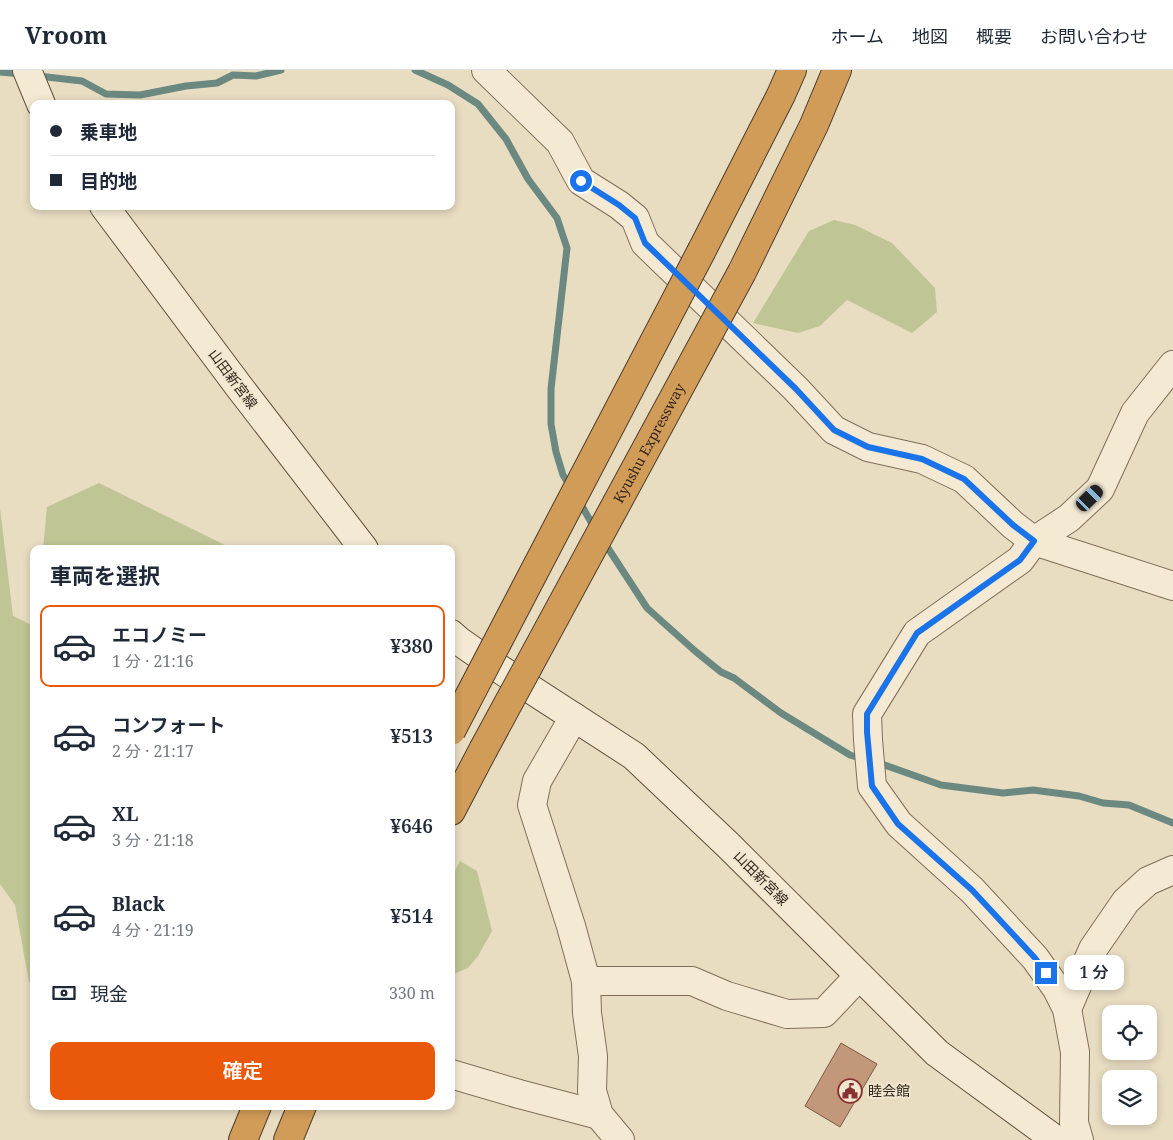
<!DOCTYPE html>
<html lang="ja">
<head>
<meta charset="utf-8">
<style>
  body { margin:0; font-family:"Noto Serif","Noto Sans JP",serif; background:#f6f6f7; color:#1f2937; height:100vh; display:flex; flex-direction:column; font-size:19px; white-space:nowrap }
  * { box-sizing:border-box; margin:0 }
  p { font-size:16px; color:#747a83 }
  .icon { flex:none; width:28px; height:28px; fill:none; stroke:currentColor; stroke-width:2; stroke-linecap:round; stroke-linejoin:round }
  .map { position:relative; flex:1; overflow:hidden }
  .panel { position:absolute; left:30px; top:475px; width:425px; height:565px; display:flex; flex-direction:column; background:#fff; border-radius:10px; box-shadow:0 2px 8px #0003 }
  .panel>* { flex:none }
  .top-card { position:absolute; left:30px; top:30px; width:425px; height:110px; border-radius:10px; box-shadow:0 2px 8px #0003; display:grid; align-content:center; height:110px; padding:0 20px; background:#fff }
  .fabs { position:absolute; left:1102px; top:935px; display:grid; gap:10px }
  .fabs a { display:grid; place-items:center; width:55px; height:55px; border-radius:10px; background:#fff; box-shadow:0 2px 8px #0003; font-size:25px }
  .end { position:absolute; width:22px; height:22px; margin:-11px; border:6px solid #1a73e8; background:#fff; box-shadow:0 0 0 2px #fff }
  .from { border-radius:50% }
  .bubble { position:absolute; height:35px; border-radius:10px; background:#fff; box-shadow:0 2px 8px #0003; font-size:16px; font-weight:600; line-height:35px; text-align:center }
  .car { position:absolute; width:15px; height:30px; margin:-15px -8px; border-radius:6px; box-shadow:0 0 4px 1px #0007; background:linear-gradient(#222 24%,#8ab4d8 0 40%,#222 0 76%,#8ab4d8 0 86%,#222 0) }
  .top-card b { display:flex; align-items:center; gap:18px; height:48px; font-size:19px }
  .top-card b+b { border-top:1px solid #e0e1e3 }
  .top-card i { width:12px; height:12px; background:#1f2937 }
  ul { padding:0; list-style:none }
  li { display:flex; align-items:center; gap:15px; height:82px; margin:0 10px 8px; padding:0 10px; border:2px solid transparent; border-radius:10px }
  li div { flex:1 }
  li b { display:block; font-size:19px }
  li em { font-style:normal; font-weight:600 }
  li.selected { border-color:#ea580c }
  li>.icon { width:45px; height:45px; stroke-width:1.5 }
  h2 { padding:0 20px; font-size:22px; line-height:60px }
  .pay { display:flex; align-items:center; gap:12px; height:55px; padding:0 20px; font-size:19px }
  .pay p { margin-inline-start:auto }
  .primary-button { display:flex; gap:10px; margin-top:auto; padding:10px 20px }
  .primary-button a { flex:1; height:58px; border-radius:10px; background:#ea580c; color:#fff; font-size:20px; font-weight:600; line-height:58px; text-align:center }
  header { display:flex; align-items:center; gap:30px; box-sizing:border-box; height:70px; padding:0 25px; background:#fff; border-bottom:1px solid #e0e1e3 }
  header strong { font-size:24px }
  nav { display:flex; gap:28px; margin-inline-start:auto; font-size:18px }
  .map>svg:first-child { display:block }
  .green { fill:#c0c596 }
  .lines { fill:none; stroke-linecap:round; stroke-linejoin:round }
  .stream { stroke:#6b8881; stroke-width:7 }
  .building { fill:#c3987a; stroke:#7d5943 }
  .minor-casing { stroke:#806e5a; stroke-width:30 }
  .secondary-casing { stroke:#62503d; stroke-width:30 }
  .motorway-casing { stroke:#4e3d2e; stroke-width:30 }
  .minor { stroke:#f4ead3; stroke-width:28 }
  .secondary { stroke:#f4ead3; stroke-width:28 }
  .motorway { stroke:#d19b58; stroke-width:28 }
  .motorway-bridge-casing { stroke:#4e3d2e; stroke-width:30; stroke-linecap:butt }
  .motorway-bridge { stroke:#d19b58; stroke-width:28 }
  .route { stroke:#1a73e8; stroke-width:6 }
  .labels { text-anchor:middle; stroke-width:4; stroke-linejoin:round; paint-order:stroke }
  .street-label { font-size:14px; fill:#31271d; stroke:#f1e7cf }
  .poi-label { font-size:14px; fill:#31271d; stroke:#f1e7cf; text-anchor:start }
</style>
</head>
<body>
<header>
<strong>Vroom</strong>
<nav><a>ホーム</a><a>地図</a><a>概要</a><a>お問い合わせ</a></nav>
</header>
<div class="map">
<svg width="1173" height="1070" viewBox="0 0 1173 1070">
  <rect width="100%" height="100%" fill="#e8dcc1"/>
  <g class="green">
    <polygon points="834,150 855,155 892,173 935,218 937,242 912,263 847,230 820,256 798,263 753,253 809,161"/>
    <polygon points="99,413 223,474 228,479 43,479 47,437"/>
    <polygon points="0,438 13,546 34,556 34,913 29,912 15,835 0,814"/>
    <polygon points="460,791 477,801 492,861 478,886 468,898 451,905 451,808"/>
  </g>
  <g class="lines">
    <g class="stream">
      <polyline points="415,0 448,15 478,34 506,69 528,109 557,148 567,178 551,319 551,354 556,382 563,405 571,418"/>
      <polyline points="0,2 22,4"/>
      <polyline points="38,6 82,11 106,24 140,25 186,16 217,13 233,5 256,6 281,0"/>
      <polyline points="579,431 595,459"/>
      <polyline points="604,472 647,538 695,581 721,602 734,608 781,643 850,685 863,689"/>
      <polyline points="876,692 941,715 1003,723 1033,720 1079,726 1103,733 1129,735 1173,753"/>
    </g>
  </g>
  <polygon class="building" points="841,973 877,994 840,1057 805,1036"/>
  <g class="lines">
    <g class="minor-casing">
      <g id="minor">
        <polyline points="486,0 560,72 581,111 619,135 635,148 645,173 796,319 834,360 868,377 922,389 964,409 1013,455 1034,471 1173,516"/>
        <polyline points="574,647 537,711 532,735 571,856 586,911 587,943 593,986 592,1021 599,1045 620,1070"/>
        <polyline points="586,911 692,911 727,926 787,944 824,943 859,906"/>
        <polyline points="1067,939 1093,879 1126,831 1148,811 1173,800"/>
        <polyline points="451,1004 519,1024 599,1045"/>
        <polyline points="1079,1070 1074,1053 1075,982 1067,939 1057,919 1035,888 972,820 899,754 872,716 868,670 867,644 917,563 1020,490 1034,471 1069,448 1100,419 1135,343 1173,295"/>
      </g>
    </g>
    <g class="secondary-casing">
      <g id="secondary">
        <polyline points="27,0 41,34"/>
        <polyline points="104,136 240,318 364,479"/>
        <polyline points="451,564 459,571 495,596 634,686 728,775 937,983 1056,1070"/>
      </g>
    </g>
    <g class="motorway-casing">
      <g id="motorway">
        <polyline points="702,180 781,25 792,0"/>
        <polyline points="742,202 814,55 837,0"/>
        <polyline points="451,741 483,680"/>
        <polyline points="243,1070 257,1036"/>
        <polyline points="288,1070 302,1036"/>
      </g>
    </g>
    <use href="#minor" class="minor"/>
    <use href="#secondary" class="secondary"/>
    <use href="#motorway" class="motorway"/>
    <g class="motorway-bridge-casing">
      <g id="motorway-bridge">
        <polyline points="451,661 702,180"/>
        <path id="s1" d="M483 680 742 202"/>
      </g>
    </g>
    <use href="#motorway-bridge" class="motorway-bridge"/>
  </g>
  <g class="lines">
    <polyline class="route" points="581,111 619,135 635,148 645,173 796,319 834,360 868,377 922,389 964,409 1013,455 1034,471 1020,490 917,563 867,644 867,662 872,716 898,754 972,820 1035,888 1046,903"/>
  </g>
  <defs>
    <g id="civic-ring" transform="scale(1.25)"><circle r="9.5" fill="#f1e7cf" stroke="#893031" stroke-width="1.5"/><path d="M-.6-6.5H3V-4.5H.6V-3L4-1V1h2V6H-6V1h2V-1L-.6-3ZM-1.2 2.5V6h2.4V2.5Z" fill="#893031"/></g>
  </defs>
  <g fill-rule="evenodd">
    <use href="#civic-ring" x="850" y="1021"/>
  </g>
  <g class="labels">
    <g class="street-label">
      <text transform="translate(233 309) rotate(53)" y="5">山田新宮線</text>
      <text dy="5" stroke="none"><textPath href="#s1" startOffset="349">Kyushu Expressway</textPath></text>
      <text transform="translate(761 808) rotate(45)" y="5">山田新宮線</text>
    </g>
    <g class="poi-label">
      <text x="868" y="1026">睦会館</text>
    </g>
  </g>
</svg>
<div class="fabs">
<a><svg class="icon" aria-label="locate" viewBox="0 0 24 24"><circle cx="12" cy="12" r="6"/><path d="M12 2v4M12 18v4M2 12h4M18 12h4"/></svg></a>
<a><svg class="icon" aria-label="layers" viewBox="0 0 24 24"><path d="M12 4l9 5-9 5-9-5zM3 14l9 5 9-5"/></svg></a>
</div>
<i class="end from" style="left:581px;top:111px"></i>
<i class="end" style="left:1046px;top:903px"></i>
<div class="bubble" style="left:1064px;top:885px;width:60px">1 分</div>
<i class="car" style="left:1090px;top:428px;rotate:46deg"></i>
<div class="top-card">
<b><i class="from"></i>乗車地</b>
<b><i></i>目的地</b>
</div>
<section class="panel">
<h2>車両を選択</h2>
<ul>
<li class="selected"><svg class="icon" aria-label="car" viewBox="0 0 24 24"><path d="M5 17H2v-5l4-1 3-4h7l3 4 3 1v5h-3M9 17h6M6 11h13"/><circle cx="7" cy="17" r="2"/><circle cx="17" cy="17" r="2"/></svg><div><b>エコノミー</b><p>1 分 · 21:16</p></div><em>¥380</em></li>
<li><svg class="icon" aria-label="car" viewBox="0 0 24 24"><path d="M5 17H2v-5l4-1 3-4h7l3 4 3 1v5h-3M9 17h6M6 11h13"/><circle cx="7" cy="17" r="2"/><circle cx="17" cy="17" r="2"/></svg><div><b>コンフォート</b><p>2 分 · 21:17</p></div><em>¥513</em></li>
<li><svg class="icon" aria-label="car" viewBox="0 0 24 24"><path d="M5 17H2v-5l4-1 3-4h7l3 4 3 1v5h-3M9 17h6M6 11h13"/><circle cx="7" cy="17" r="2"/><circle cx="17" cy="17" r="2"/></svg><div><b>XL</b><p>3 分 · 21:18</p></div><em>¥646</em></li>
<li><svg class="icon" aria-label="car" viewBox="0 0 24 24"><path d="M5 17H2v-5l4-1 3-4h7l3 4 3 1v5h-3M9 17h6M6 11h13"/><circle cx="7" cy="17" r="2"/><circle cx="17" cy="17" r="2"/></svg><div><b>Black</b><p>4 分 · 21:19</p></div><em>¥514</em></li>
</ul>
<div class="pay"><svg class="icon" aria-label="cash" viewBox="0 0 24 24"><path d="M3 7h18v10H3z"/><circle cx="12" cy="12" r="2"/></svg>現金<p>330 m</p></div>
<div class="primary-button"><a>確定</a></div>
</section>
</div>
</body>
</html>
